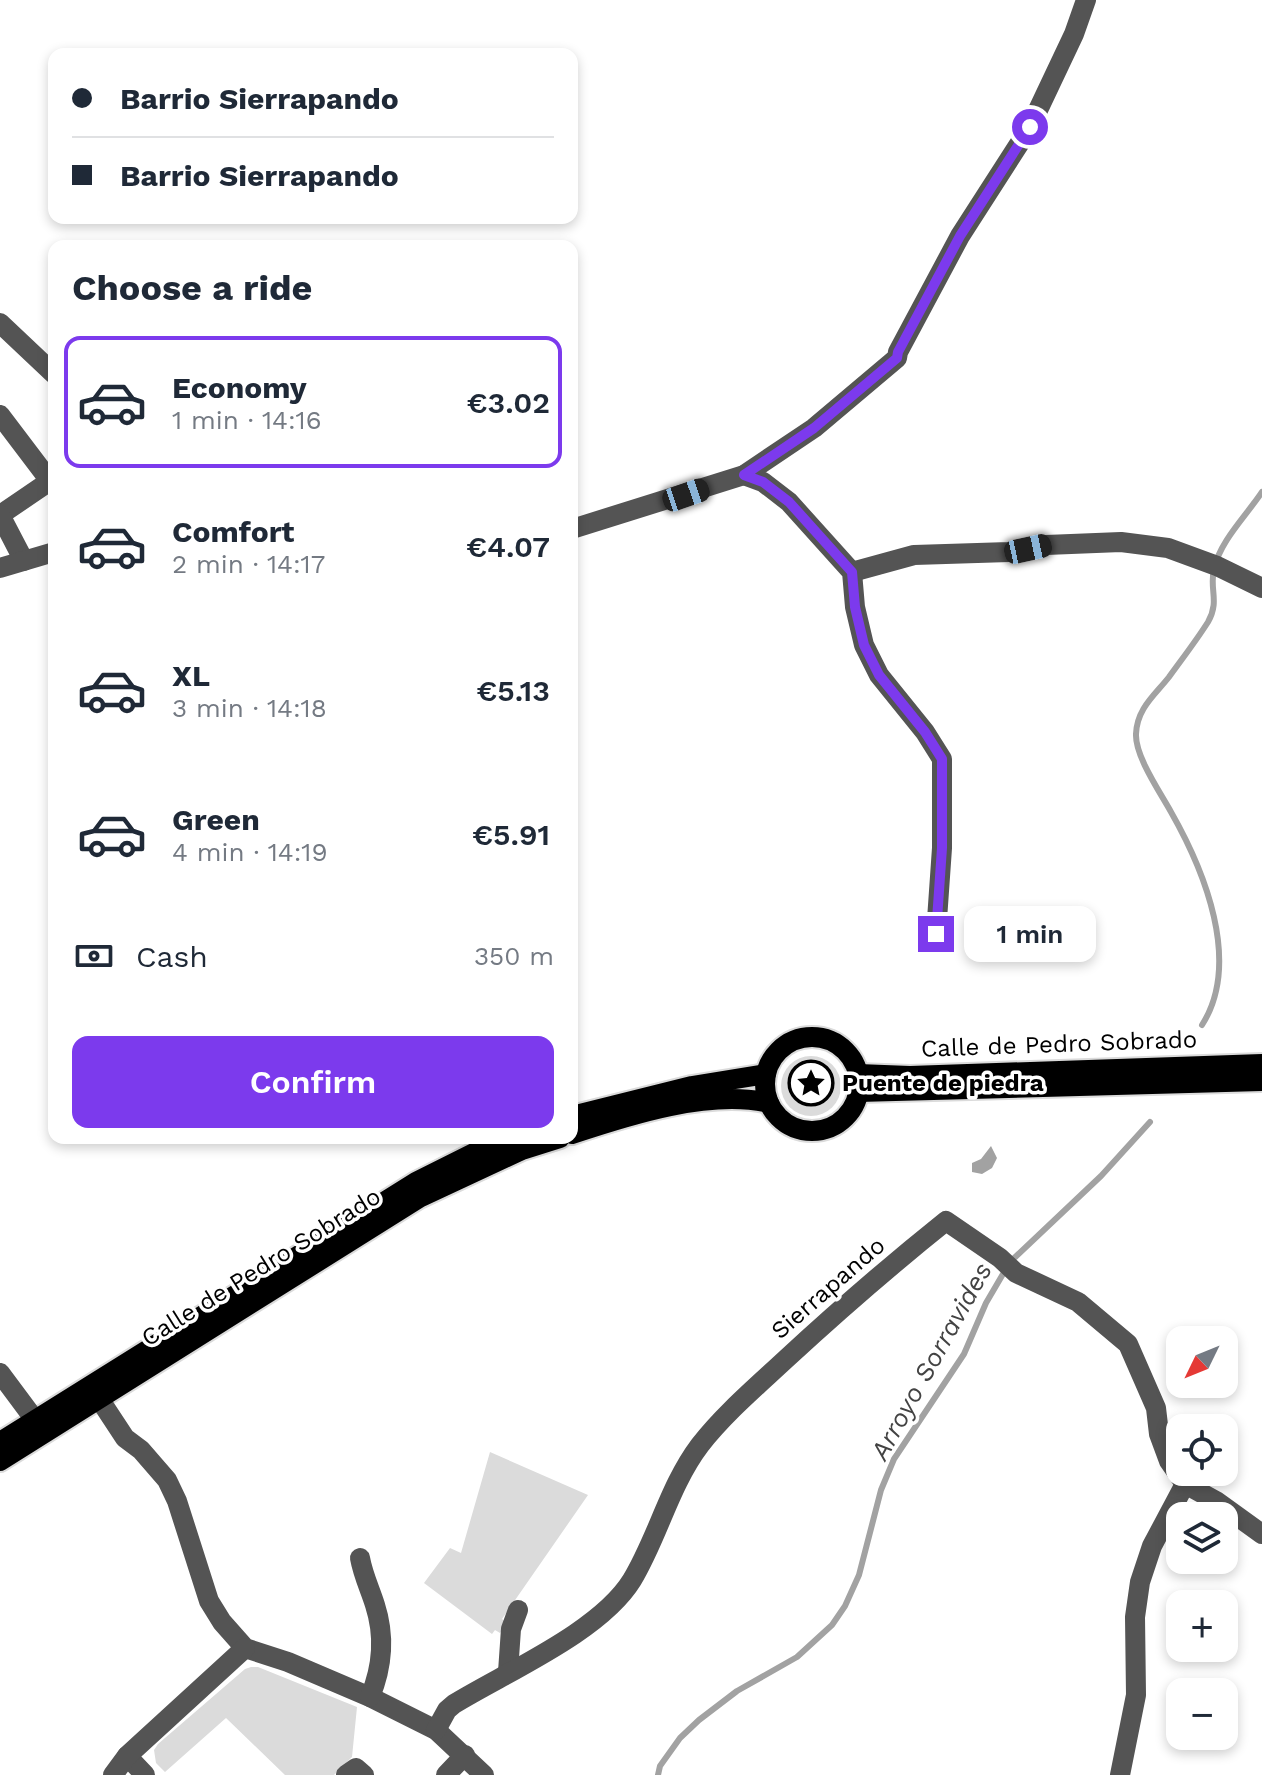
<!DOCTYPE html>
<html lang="en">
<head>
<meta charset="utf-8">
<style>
  body { margin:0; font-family:"Work Sans",sans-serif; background:#f2f2f3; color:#1f2937; height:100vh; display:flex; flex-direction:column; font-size:30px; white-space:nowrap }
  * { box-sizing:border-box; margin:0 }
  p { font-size:26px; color:#747a83 }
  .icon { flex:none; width:44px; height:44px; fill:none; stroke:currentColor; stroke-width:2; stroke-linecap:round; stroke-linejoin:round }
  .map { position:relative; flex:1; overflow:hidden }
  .details { position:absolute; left:48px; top:240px; width:530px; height:904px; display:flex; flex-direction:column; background:#fff; border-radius:16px; box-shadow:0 4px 12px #0003 }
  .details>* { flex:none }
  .top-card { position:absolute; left:48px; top:48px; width:530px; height:176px; border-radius:16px; box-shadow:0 4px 12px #0003; display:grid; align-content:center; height:176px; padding:0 24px; background:#fff }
  .needle { width:52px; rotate:227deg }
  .buttons { position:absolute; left:1166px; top:1326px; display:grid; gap:16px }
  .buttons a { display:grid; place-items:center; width:72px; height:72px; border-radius:16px; background:#fff; box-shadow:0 4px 12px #0003; font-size:40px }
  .end { position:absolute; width:36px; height:36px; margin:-18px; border:10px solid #7c3aed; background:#fff; box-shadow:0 0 0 4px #fff }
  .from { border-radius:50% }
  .bubble { position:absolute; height:56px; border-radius:16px; background:#fff; box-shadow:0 4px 12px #0003; font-size:26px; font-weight:600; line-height:56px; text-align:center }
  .car { position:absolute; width:24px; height:48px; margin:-24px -12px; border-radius:10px; box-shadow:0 0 6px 2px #0007; background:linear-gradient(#222 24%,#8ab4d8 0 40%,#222 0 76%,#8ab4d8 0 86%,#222 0) }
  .top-card b { display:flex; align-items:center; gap:28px; height:76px; font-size:30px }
  .top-card b+b { border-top:2px solid #e0e1e3 }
  .top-card i { width:20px; height:20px; background:#1f2937 }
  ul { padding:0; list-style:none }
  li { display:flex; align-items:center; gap:24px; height:132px; margin:0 16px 12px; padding:0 8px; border:4px solid transparent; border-radius:16px }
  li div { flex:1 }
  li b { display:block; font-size:30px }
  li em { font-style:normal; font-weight:600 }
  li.active { border-color:#7c3aed }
  li>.icon { width:72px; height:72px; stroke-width:1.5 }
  h2 { padding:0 24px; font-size:36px; line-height:96px }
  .pay { display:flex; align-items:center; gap:20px; height:88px; padding:0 24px; font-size:30px }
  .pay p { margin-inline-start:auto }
  .action { display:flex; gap:16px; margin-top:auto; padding:16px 24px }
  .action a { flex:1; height:92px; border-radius:16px; background:#7c3aed; color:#fff; font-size:32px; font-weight:600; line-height:92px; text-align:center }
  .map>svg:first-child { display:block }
  .green { fill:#dbdbdb }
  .water { fill:#a2a2a2 }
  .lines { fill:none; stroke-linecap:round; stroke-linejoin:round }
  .stream { stroke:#a2a2a2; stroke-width:6 }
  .major-casing { stroke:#dbdbdb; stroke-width:24 }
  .minor { stroke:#545454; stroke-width:20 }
  .major { stroke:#000; stroke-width:20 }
  .route { stroke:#7c3aed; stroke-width:10 }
  .labels { text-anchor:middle; stroke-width:7; stroke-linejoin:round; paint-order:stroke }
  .street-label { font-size:24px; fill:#000; stroke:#fff }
  .poi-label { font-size:24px; font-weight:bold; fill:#000; stroke:#fff; text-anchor:start }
  .water-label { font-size:26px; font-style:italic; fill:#434343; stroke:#fff }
</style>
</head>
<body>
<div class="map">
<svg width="1262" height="1775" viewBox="0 0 1262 1775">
  <rect width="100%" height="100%" fill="#fff"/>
  <g class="green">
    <circle cx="811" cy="1086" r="30"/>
    <polygon points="490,1452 588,1495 502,1619 507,1623 500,1633 495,1630 492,1634 424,1583 450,1548 461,1553"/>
    <polygon points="251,1667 258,1667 357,1707 352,1757 334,1775 285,1775 226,1718 165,1772 156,1763 154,1750 158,1744 245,1669"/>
  </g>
  <polygon class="water" points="991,1146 997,1158 992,1168 982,1174 972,1172 972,1163 981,1159"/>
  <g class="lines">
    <g class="stream">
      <path d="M1202 1025C1242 962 1204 870 1171 812 1160 792 1135 756 1136 734 1137 708 1155 695 1169 677 1182 659 1196 641 1208 622 1220 601 1209 589 1214 569 1220 541 1246 516 1262 492"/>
      <polyline points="658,1775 660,1766 680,1738 699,1720 737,1691 797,1657 832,1625 845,1606 859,1575 881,1490 894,1459 964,1354 986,1303 1010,1262 1101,1176 1150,1122"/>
    </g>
    <g class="major-casing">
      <g id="major">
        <circle cx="812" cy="1084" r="47"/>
        <polyline points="858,1074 910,1076 1262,1064"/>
        <polyline points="858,1092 1262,1081"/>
        <polyline points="572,1116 692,1086 766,1074"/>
        <path d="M572 1134C629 1115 710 1089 769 1103"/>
        <polyline points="0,1442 416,1182 478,1151 510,1138"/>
        <polyline points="0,1461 419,1198 522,1150 560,1138"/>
      </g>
    </g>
    <g class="minor">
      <polyline points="0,323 54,374"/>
      <polyline points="0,415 50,481 0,515"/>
      <polyline points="744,475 763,482 789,502 852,572 855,607 864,645 879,675 925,732 942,759 942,848 936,934"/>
      <polyline points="0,515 24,561"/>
      <polyline points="572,529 744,475 814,428 897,358 898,352 960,236 1030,127 1074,34 1086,0"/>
      <polyline points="0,568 54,552"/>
      <polyline points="852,572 914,555 1009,552 1046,545 1121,542 1168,548 1217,566 1262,588"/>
      <polyline points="0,1373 35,1420"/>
      <polyline points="100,1400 125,1438 141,1450 167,1480 177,1501 209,1601 222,1622 245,1648 288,1662 370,1697 436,1730 484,1775"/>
      <path d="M360 1558C363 1575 370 1589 375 1605 385 1636 382 1668 370 1697"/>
      <polyline points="508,1672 511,1629 518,1610"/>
      <path d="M436 1730 447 1710 454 1704C506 1672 600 1632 632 1580 658 1537 669 1486 700 1445 724 1414 757 1386 786 1359 838 1311 891 1265 946 1221L1000 1258 1016 1273 1078 1302 1128 1344 1156 1408 1159 1434 1169 1461 1185 1484 1216 1501 1262 1534"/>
      <polyline points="127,1756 145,1775"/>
      <polyline points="113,1775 127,1756 245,1648"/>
      <polyline points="346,1775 356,1768 364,1775"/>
      <polyline points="446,1775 465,1755"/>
      <polyline points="1120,1775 1136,1695 1135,1617 1140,1582 1152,1546 1185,1484"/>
    </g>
    <use href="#major" class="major"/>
  </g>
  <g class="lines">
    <polyline class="route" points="936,934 942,848 942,759 925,732 879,675 864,645 855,607 852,572 789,502 763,482 744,475 814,428 897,358 898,352 960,236 1030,127"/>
  </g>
  <defs>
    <g id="sight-ring" transform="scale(2.3)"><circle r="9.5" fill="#fff" stroke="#000" stroke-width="1.5"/><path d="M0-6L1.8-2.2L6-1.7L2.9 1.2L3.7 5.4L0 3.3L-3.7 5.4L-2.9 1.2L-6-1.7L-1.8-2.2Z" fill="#000"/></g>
  </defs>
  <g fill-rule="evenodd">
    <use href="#sight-ring" x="811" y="1083"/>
  </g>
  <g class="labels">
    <g class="street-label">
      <text transform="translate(1059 1044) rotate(-2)" y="8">Calle de Pedro Sobrado</text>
      <text transform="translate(261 1267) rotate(-32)" y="8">Calle de Pedro Sobrado</text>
      <text transform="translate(828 1288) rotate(-41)" y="8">Sierrapando</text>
    </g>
    <g class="poi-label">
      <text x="842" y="1091">Puente de piedra</text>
    </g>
    <g class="water-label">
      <text transform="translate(931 1361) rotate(-61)" y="9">Arroyo Sorravides</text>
    </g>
  </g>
</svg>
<div class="buttons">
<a><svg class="needle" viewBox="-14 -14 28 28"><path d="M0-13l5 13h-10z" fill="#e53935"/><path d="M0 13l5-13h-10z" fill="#747a83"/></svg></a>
<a><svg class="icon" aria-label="locate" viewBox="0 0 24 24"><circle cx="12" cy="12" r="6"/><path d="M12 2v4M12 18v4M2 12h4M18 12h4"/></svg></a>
<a><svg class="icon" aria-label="layers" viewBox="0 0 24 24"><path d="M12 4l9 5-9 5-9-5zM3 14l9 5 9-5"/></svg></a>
<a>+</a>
<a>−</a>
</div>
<i class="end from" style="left:1030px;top:127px"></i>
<i class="end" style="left:936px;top:934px"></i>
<div class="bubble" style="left:964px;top:906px;width:132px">1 min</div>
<i class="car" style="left:686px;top:495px;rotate:71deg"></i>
<i class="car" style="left:1028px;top:549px;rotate:78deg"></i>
<div class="top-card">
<b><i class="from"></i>Barrio Sierrapando</b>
<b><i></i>Barrio Sierrapando</b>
</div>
<section class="details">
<h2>Choose a ride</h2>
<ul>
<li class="active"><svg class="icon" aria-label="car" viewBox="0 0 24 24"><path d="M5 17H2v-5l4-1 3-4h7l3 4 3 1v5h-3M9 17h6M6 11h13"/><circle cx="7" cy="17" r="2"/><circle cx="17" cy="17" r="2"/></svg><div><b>Economy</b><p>1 min · 14:16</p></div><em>€3.02</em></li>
<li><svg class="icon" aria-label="car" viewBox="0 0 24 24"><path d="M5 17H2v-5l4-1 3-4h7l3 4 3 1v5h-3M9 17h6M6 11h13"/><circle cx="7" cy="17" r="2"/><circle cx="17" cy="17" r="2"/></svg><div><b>Comfort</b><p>2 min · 14:17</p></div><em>€4.07</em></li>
<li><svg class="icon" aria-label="car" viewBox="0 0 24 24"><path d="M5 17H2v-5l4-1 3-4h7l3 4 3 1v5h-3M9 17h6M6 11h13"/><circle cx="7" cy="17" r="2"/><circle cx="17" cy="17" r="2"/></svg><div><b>XL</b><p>3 min · 14:18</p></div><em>€5.13</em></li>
<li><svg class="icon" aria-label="car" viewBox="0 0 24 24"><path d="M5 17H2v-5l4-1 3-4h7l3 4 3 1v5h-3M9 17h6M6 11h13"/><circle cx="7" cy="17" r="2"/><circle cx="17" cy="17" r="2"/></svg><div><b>Green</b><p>4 min · 14:19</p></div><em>€5.91</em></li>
</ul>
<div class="pay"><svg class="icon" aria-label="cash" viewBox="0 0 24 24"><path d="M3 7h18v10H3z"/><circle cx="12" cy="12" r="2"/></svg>Cash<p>350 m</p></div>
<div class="action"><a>Confirm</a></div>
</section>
</div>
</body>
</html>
